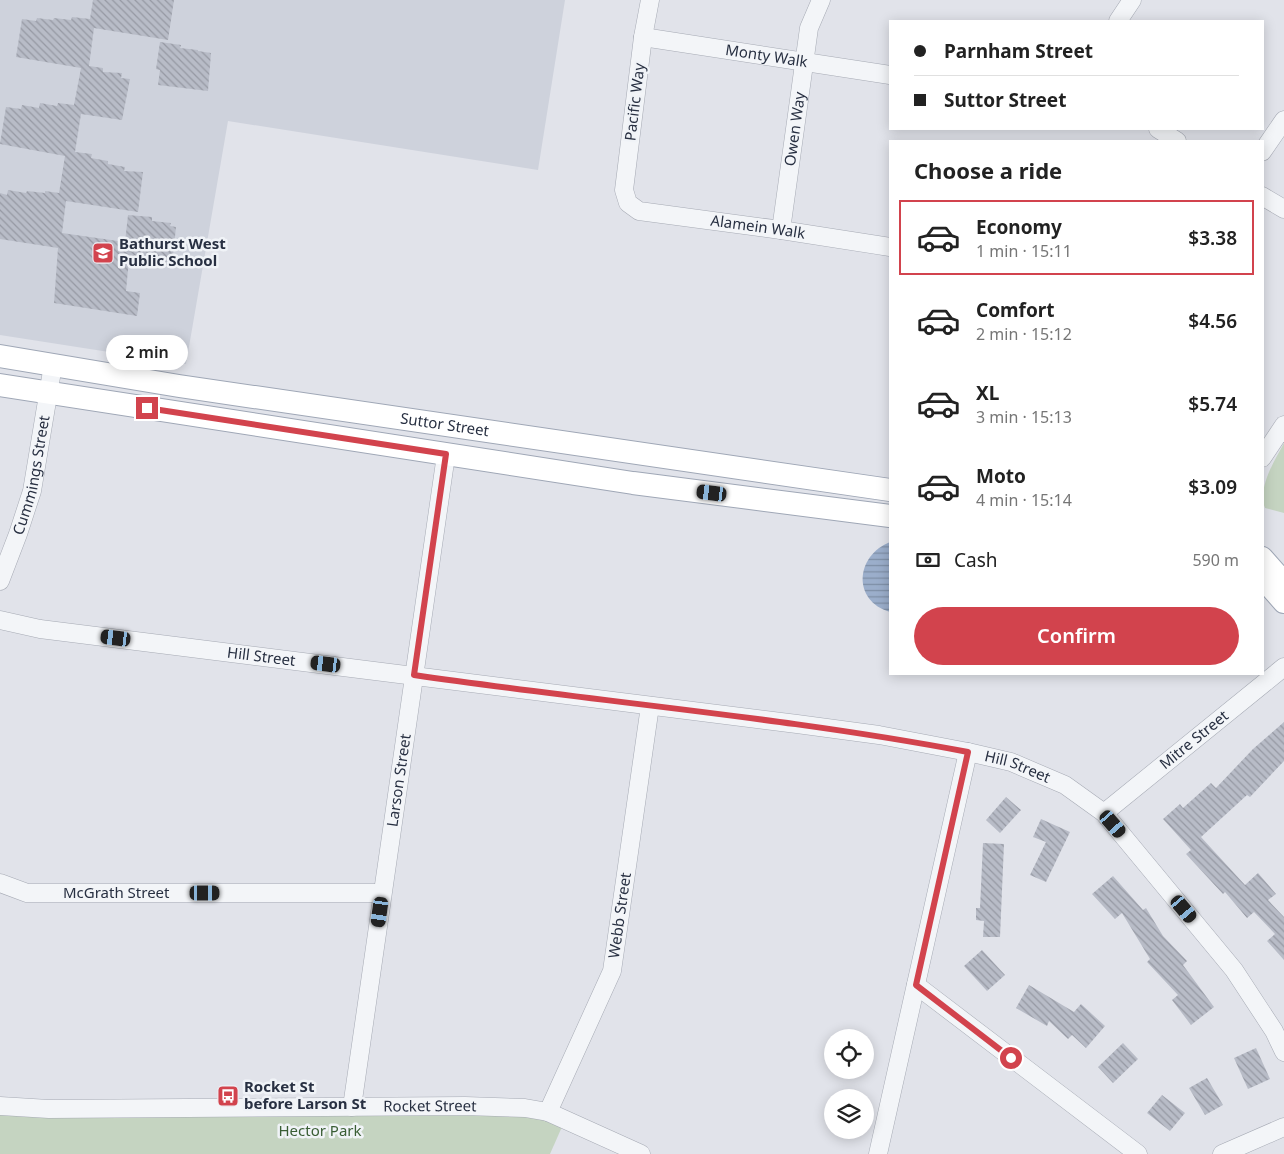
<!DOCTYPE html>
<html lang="en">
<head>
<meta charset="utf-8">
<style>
  body { margin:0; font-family:"Noto Sans",sans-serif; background:#f6f6f6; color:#222; height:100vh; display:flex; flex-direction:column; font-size:19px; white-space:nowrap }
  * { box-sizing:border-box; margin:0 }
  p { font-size:16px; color:#767676 }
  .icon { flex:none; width:28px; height:28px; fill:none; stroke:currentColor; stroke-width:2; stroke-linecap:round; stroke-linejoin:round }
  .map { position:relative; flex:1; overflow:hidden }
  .details { position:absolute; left:889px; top:140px; width:375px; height:535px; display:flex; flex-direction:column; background:#fff; border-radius:0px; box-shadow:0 2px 12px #0003 }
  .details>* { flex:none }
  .banner { position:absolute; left:889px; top:20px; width:375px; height:110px; border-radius:0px; box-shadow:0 2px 12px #0003; display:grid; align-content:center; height:110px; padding:0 25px; background:#fff }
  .tools { position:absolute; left:824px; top:1029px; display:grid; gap:10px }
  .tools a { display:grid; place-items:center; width:50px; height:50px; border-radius:50%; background:#fff; box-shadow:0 2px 12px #0003; font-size:25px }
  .end { position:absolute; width:22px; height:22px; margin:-11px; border:6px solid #d2434d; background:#fff; box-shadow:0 0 0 2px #fff }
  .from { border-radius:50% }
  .bubble { position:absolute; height:35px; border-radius:18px; background:#fff; box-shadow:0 2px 12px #0003; font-size:16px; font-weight:600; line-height:35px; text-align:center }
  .car { position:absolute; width:15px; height:30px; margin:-15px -8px; border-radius:6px; box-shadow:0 0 4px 1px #0007; background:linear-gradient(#222 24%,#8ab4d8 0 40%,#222 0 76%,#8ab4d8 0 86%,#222 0) }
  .banner b { display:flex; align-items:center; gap:18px; height:48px; font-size:19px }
  .banner b+b { border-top:1px solid #e0e0e0 }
  .banner i { width:12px; height:12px; background:#222 }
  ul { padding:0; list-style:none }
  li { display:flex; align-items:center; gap:15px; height:75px; margin:0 10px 8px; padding:0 15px; border:2px solid transparent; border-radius:0px }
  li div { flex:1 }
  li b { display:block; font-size:19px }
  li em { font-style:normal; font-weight:600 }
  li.active { border-color:#d2434d }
  li>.icon { width:45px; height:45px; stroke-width:1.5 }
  h2 { padding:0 25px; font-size:22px; line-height:60px }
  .pay { display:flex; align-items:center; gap:12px; height:55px; padding:0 25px; font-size:19px }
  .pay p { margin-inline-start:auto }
  .action { display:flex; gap:10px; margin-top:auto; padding:10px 25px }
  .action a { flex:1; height:58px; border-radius:30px; background:#d2434d; color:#fff; font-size:20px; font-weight:600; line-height:58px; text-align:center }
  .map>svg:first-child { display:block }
  .built { fill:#ced2dc }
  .park { fill:#c5d4c1 }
  .water { fill:url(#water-rules) }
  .building { fill:url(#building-back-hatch) }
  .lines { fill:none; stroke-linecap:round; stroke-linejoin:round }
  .minor-casing { stroke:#a6aab4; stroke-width:19 }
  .major-casing { stroke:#9fa7b6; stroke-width:24 }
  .minor { stroke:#f3f5f8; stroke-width:18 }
  .major { stroke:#fff; stroke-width:22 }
  .route { stroke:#d2434d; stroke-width:6 }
  .labels { text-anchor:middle; stroke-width:5; stroke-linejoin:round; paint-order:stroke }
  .street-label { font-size:15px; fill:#283042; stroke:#f0f3f7 }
  .poi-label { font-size:15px; font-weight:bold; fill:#283042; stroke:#f0f3f7; text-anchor:start }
  .park-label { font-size:15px; fill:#3a5e35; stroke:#f0f3f7 }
</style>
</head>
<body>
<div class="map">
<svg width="1284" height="1154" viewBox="0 0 1284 1154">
  <defs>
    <pattern id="water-rules" width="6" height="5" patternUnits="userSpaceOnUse" patternTransform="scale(1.25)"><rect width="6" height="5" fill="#9baecb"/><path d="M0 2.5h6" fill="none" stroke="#7e8ea6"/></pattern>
    <pattern id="building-back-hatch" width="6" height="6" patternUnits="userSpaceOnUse" patternTransform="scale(1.25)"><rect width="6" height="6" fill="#b8bcc7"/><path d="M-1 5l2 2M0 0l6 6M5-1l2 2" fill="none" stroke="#9699a3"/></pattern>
  </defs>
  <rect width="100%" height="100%" fill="#e1e3ea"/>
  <polygon class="built" points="0,0 565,0 538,170 228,121 186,364 0,335"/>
  <g class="park">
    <path d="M1284 443V513L1265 508C1257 488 1275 460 1284 443Z"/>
    <polygon points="0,1106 465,1106 565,1120 550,1154 0,1154"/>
  </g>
  <path class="water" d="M890 542V612C852 601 855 556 890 542Z"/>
  <g class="building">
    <polygon points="93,0 174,0 168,40 94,28 89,66 103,68 103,72 122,73 121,78 130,79 122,120 81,114 75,152 92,154 91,158 108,161 108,164 125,167 124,171 143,172 138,212 66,201 62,233 125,242 128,215 152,217 152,221 171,223 170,226 176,227 172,266 129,259 126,291 140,293 137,316 54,303 58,248 0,239 0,193 7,195 8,190 26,193 27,191 45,193 45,191 59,193 65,156 0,144 6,107 21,109 22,105 39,108 40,103 57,106 58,103 74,105 81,68 16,57 22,19 36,21 37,18 53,20 54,18 71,20 72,17 90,19"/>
    <polygon points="160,42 181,45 180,48 198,50 198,51 211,53 208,91 158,85 160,70 156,69"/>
    <polygon points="1284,722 1284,761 1250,797 1247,795 1201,837 1245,885 1258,873 1276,894 1268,900 1284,917 1284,960 1267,941 1275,934 1254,912 1247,918 1225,892 1223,894 1186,854 1191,850 1163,819 1180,804 1183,808 1211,783 1216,788 1253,749"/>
    <polygon points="1006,797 1021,810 1000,833 986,820"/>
    <polygon points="1041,819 1070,832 1046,882 1030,875 1046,842 1033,837"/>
    <polygon points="983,843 1004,844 1000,937 983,937 984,921 976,920 976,908 980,908"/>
    <polygon points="1113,876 1143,910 1146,908 1163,936 1187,961 1183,965 1214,1007 1191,1025 1172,1000 1178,995 1147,962 1150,959 1122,913 1115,919 1092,894"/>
    <polygon points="982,950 1005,975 987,991 964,966"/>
    <polygon points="1029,985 1074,1012 1081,1004 1105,1026 1086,1048 1072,1035 1068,1039 1049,1021 1047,1026 1016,1008"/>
    <polygon points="1123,1043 1138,1059 1113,1083 1098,1067"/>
    <polygon points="1256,1048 1270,1079 1248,1089 1234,1058"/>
    <polygon points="1207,1078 1223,1105 1205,1115 1189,1088"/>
    <polygon points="1162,1095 1185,1113 1170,1131 1147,1113"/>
  </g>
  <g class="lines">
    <g class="minor-casing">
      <g id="minor">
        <path id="s1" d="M650 0 643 37 624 190 628 203 639 211 781 230 890 247"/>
        <polyline points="1118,21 1132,0"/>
        <path id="s2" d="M643 37 890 75"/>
        <polyline points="1158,129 1177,141"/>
        <polyline points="1262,152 1284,120"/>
        <polyline points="1262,196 1284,209"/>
        <path id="s3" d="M781 230 809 28 821 0"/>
        <polyline points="1262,458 1284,425"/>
        <path id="s4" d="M0 581 18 534 32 491 53 365"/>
        <path id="s5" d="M0 620 40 629 797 724 879 735 968 752 1011 762 1065 785 1104 813 1234 970 1274 1031 1284 1052"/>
        <path id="s6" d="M1104 813 1284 667"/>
        <path id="s7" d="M0 883 27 893H382"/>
        <polyline points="916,985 1138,1154"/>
        <path id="s8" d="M0 1106 49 1109 465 1106 525 1108 548 1112 641 1154"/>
        <path id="s9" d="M352 1107 446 455"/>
        <path id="s10" d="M548 1112 612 971 650 706"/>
        <polyline points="878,1154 968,752"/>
        <polyline points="1222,1154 1284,1127"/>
      </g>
    </g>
    <g class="major-casing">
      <g id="major">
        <path id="s11" d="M0 356 179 386 890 490"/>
        <polyline points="0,385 633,483 890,516"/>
        <polyline points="1262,558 1284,583"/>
        <polyline points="1262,577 1284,602"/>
      </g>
    </g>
    <use href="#minor" class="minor"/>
    <use href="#major" class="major"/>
  </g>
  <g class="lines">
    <path class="route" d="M147 408 446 454 414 675C598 702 784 717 968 752L916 985 1011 1058"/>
  </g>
  <defs>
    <g id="school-square" transform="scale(1.125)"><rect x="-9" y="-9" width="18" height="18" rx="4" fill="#d2434d" stroke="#f0f3f7"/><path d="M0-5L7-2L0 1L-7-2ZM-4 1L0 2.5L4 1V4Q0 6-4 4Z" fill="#fff"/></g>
    <g id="bus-square" transform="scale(1.125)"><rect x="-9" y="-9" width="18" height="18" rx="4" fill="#d2434d" stroke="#f0f3f7"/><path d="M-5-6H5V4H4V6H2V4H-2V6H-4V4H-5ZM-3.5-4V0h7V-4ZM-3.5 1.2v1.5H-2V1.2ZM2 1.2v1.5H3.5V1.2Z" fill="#fff"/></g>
  </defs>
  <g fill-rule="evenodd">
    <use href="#school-square" x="103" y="253"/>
    <use href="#bus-square" x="228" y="1096"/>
  </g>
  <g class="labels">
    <g class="street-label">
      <text dy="5" stroke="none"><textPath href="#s2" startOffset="125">Monty Walk</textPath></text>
      <text transform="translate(635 102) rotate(-83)" y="5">Pacific Way</text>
      <text dy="5" stroke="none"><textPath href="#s3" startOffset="102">Owen Way</textPath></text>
      <text dy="5" stroke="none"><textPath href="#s1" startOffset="339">Alamein Walk</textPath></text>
      <text dy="5" stroke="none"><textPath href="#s11" startOffset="450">Suttor Street</textPath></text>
      <text dy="5" stroke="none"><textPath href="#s4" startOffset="111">Cummings Street</textPath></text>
      <text dy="5" stroke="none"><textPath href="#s5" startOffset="264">Hill Street</textPath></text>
      <text dy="5" stroke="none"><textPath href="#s6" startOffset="116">Mitre Street</textPath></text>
      <text dy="5" stroke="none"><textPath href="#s5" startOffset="1029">Hill Street</textPath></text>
      <text dy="5" stroke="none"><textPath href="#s9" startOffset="330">Larson Street</textPath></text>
      <text dy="5" stroke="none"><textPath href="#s7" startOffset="118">McGrath Street</textPath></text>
      <text dy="5" stroke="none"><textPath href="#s10" startOffset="211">Webb Street</textPath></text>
      <text dy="5" stroke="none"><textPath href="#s8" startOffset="430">Rocket Street</textPath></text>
    </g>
    <g class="poi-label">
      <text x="119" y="249">Bathurst West<tspan x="119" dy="17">Public School</tspan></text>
      <text x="244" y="1092">Rocket St<tspan x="244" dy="17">before Larson St</tspan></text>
    </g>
    <g class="park-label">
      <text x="320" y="1136">Hector Park</text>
    </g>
  </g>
</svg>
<div class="tools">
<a><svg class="icon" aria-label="locate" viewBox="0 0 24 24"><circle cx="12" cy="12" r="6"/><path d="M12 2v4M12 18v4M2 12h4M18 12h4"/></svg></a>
<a><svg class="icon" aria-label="layers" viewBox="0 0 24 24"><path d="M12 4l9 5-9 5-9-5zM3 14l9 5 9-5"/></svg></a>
</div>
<i class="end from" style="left:1011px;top:1058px"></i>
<i class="end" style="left:147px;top:408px"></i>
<div class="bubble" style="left:106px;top:335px;width:82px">2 min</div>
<i class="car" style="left:712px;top:493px;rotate:277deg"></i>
<i class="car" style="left:116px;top:638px;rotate:277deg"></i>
<i class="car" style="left:326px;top:664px;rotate:277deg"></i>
<i class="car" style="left:1113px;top:824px;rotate:139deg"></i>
<i class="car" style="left:205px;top:893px;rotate:90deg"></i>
<i class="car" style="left:1184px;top:909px;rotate:140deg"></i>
<i class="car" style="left:380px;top:912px;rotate:188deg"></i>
<div class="banner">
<b><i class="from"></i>Parnham Street</b>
<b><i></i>Suttor Street</b>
</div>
<section class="details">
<h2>Choose a ride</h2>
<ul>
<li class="active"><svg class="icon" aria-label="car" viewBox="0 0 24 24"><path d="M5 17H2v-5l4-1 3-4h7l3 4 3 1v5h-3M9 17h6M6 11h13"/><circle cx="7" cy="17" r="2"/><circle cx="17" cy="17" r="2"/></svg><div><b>Economy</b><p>1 min · 15:11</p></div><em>$3.38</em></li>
<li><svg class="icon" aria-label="car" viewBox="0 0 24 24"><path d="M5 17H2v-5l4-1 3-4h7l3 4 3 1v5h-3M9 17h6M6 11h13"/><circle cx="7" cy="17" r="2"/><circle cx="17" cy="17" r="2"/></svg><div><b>Comfort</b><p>2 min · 15:12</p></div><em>$4.56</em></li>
<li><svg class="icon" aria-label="car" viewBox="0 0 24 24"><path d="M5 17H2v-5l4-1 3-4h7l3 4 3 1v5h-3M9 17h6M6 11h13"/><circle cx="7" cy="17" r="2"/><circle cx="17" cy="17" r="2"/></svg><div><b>XL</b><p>3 min · 15:13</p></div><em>$5.74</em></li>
<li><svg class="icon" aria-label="car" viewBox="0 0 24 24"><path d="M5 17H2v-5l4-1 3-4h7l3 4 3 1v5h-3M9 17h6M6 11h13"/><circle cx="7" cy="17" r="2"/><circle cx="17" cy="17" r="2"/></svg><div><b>Moto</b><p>4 min · 15:14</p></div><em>$3.09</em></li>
</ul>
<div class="pay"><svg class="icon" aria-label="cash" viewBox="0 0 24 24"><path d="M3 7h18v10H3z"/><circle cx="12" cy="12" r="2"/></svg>Cash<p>590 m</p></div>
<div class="action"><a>Confirm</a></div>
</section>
</div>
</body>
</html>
